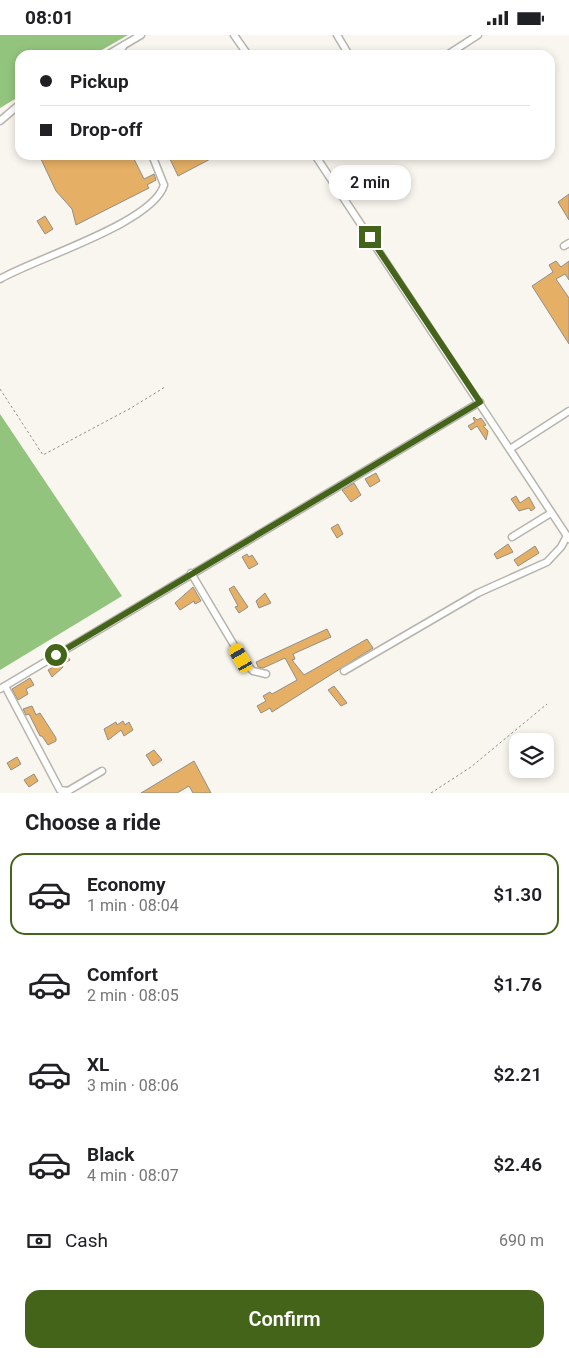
<!DOCTYPE html>
<html lang="en">
<head>
<meta charset="utf-8">
<style>
  body { margin:0; font-family:Roboto,sans-serif; background:#f6f6f6; color:#202124; height:100vh; display:flex; flex-direction:column; font-size:19px; white-space:nowrap }
  * { box-sizing:border-box; margin:0 }
  p { font-size:16px; color:#757577 }
  .icon { flex:none; width:28px; height:28px; fill:none; stroke:currentColor; stroke-width:2; stroke-linecap:round; stroke-linejoin:round }
  .map { position:relative; height:758px; overflow:hidden }
  .sheet { display:flex; flex-direction:column; background:#fff; flex:1 }
  .sheet>* { flex:none }
  .hud { position:absolute; left:15px; top:15px; width:540px; height:110px; border-radius:15px; box-shadow:0 2px 8px #0003; display:grid; align-content:center; height:110px; padding:0 25px; background:#fff }
  .tools { position:absolute; left:509px; top:698px; display:grid; gap:10px }
  .tools a { display:grid; place-items:center; width:45px; height:45px; border-radius:10px; background:#fff; box-shadow:0 2px 8px #0003; font-size:25px }
  .end { position:absolute; width:22px; height:22px; margin:-11px; border:6px solid #44641a; background:#fff; box-shadow:0 0 0 2px #fff }
  .from { border-radius:50% }
  .bubble { position:absolute; height:35px; border-radius:15px; background:#fff; box-shadow:0 2px 8px #0003; font-size:16px; font-weight:600; line-height:35px; text-align:center }
  .car { position:absolute; width:15px; height:30px; margin:-15px -8px; border-radius:6px; box-shadow:0 0 4px 1px #0007; background:linear-gradient(#f5c518 24%,#345 0 40%,#f5c518 0 76%,#345 0 86%,#f5c518 0) }
  .hud b { display:flex; align-items:center; gap:18px; height:48px; font-size:19px }
  .hud b+b { border-top:1px solid #e0e0e0 }
  .hud i { width:12px; height:12px; background:#202124 }
  ul { padding:0; list-style:none }
  li { display:flex; align-items:center; gap:15px; height:82px; margin:0 10px 8px; padding:0 15px; border:2px solid transparent; border-radius:15px }
  li div { flex:1 }
  li b { display:block; font-size:19px }
  li em { font-style:normal; font-weight:600 }
  li.active { border-color:#44641a }
  li>.icon { width:45px; height:45px; stroke-width:1.5 }
  h2 { padding:0 25px; font-size:22px; line-height:60px }
  .pay { display:flex; align-items:center; gap:12px; height:55px; padding:0 25px; font-size:19px }
  .pay p { margin-inline-start:auto }
  .action { display:flex; gap:10px; margin-top:auto; padding:10px 25px }
  .action a { flex:1; height:58px; border-radius:15px; background:#44641a; color:#fff; font-size:20px; font-weight:600; line-height:58px; text-align:center }
  .status { display:flex; justify-content:space-between; align-items:center; height:35px; padding:0 25px; background:#fff; direction:ltr }
  .status svg { height:14px; fill:currentColor }
  .map>svg:first-child { display:block }
  .forest { fill:#93c47d }
  .building { fill:#e5af65; stroke:#938e88 }
  .lines { fill:none; stroke-linecap:round; stroke-linejoin:round }
  .minor-casing { stroke:#b6b4ac; stroke-width:9 }
  .path { stroke:#908f8a; stroke-width:1; stroke-dasharray:2.5 2.5; stroke-linecap:butt }
  .minor { stroke:#fff; stroke-width:6 }
  .route { stroke:#44641a; stroke-width:6 }
</style>
</head>
<body>
<div class="status"><b>08:01</b><svg viewBox="0 0 49 12"><path d="M0 12V9h3v3zM5 12V6h3v6zM10 12V3h3v9zM15 12V0h3v12zM26 1h20v11H26zM47 4h2v5h-2z"/></svg></div>
<div class="map">
<svg width="569" height="758" viewBox="0 0 569 758">
  <rect width="100%" height="100%" fill="#f8f6ee"/>
  <g class="forest">
    <polygon points="0,0 128,0 93,20 20,20 20,61 0,73"/>
    <polygon points="0,379 122,561 0,635"/>
  </g>
  <g class="building">
    <polygon points="39,120 132,120 144,144 154,139 156,145 147,150 149,153 76,190 72,174 56,156"/>
    <polygon points="168,120 218,120 178,141"/>
    <polygon points="569,159 569,185 558,167"/>
    <polygon points="45,181 53,194 45,199 37,186"/>
    <polygon points="556,226 561,232 569,226 569,245 565,239 556,244 569,263 569,309 532,251 553,237 549,230"/>
    <polygon points="474,382 477,385 481,383 486,390 483,391 488,396 486,405 477,391 471,395 468,391 475,387 473,383"/>
    <polygon points="376,438 380,446 370,452 365,444"/>
    <polygon points="354,448 361,460 351,467 342,455"/>
    <polygon points="516,461 520,468 529,462 535,473 531,476 529,473 519,476 511,464"/>
    <polygon points="338,489 343,499 337,503 331,493"/>
    <polygon points="508,509 513,517 497,524 494,519"/>
    <polygon points="535,511 539,518 518,531 514,525"/>
    <polygon points="247,519 249,522 252,520 258,529 249,534 242,522"/>
    <polygon points="234,551 248,572 239,578 235,572 238,571 229,554"/>
    <polygon points="193,552 201,566 195,569 194,566 180,575 175,568"/>
    <polygon points="265,558 271,568 259,573 256,566"/>
    <polygon points="327,594 331,602 293,619 295,624 292,625 304,640 367,604 373,613 272,677 270,673 261,678 257,671 266,666 263,661 270,657 272,659 297,645 285,623 263,633 258,632 256,627"/>
    <polygon points="67,620 70,625 62,630 63,632 52,642 48,635 57,630 54,627"/>
    <polygon points="30,643 34,650 26,654 28,659 18,665 12,654"/>
    <polygon points="334,651 347,668 341,671 328,655"/>
    <polygon points="32,671 36,680 40,678 56,703 56,706 48,710 42,701 40,701 29,679 26,680 23,674"/>
    <polygon points="123,686 125,690 129,687 133,695 124,701 121,695 108,705 104,694 116,687 117,690"/>
    <polygon points="154,715 162,725 153,731 146,720"/>
    <polygon points="17,722 21,729 11,735 7,728"/>
    <polygon points="194,726 211,758 193,758 189,751 177,758 141,758"/>
    <polygon points="34,739 38,746 29,752 24,745"/>
  </g>
  <g class="lines">
    <g class="minor-casing">
      <g id="minor">
        <polyline points="234,0 248,20"/>
        <polyline points="337,0 349,20"/>
        <polyline points="107,20 141,0"/>
        <polyline points="118,20 124,10"/>
        <polyline points="447,20 478,0"/>
        <polyline points="0,86 20,69"/>
        <polyline points="315,120 569,504"/>
        <polyline points="564,211 569,208"/>
        <path d="M0 244C36 223 153 188 164 150L152 120"/>
        <polyline points="510,414 569,376"/>
        <polyline points="512,502 551,478"/>
        <polyline points="191,538 244,627 253,636 266,639"/>
        <polyline points="344,636 478,558 547,527 561,512 567,501"/>
        <polyline points="5,651 60,755 68,756 102,736"/>
        <polyline points="0,654 480,367"/>
      </g>
    </g>
    <g class="path">
      <polyline points="0,354 43,420 131,373 165,352"/>
      <polyline points="431,758 471,732 547,669"/>
    </g>
    <use href="#minor" class="minor"/>
  </g>
  <g class="lines">
    <polyline class="route" points="56,620 480,367 370,202"/>
  </g>
</svg>
<div class="tools">
<a><svg class="icon" aria-label="layers" viewBox="0 0 24 24"><path d="M12 4l9 5-9 5-9-5zM3 14l9 5 9-5"/></svg></a>
</div>
<i class="end from" style="left:56px;top:620px"></i>
<i class="end" style="left:370px;top:202px"></i>
<div class="bubble" style="left:329px;top:130px;width:82px">2 min</div>
<i class="car" style="left:241px;top:623px;rotate:330deg"></i>
<div class="hud">
<b><i class="from"></i>Pickup</b>
<b><i></i>Drop-off</b>
</div>
</div>
<section class="sheet">
<h2>Choose a ride</h2>
<ul>
<li class="active"><svg class="icon" aria-label="car" viewBox="0 0 24 24"><path d="M5 17H2v-5l4-1 3-4h7l3 4 3 1v5h-3M9 17h6M6 11h13"/><circle cx="7" cy="17" r="2"/><circle cx="17" cy="17" r="2"/></svg><div><b>Economy</b><p>1 min · 08:04</p></div><em>$1.30</em></li>
<li><svg class="icon" aria-label="car" viewBox="0 0 24 24"><path d="M5 17H2v-5l4-1 3-4h7l3 4 3 1v5h-3M9 17h6M6 11h13"/><circle cx="7" cy="17" r="2"/><circle cx="17" cy="17" r="2"/></svg><div><b>Comfort</b><p>2 min · 08:05</p></div><em>$1.76</em></li>
<li><svg class="icon" aria-label="car" viewBox="0 0 24 24"><path d="M5 17H2v-5l4-1 3-4h7l3 4 3 1v5h-3M9 17h6M6 11h13"/><circle cx="7" cy="17" r="2"/><circle cx="17" cy="17" r="2"/></svg><div><b>XL</b><p>3 min · 08:06</p></div><em>$2.21</em></li>
<li><svg class="icon" aria-label="car" viewBox="0 0 24 24"><path d="M5 17H2v-5l4-1 3-4h7l3 4 3 1v5h-3M9 17h6M6 11h13"/><circle cx="7" cy="17" r="2"/><circle cx="17" cy="17" r="2"/></svg><div><b>Black</b><p>4 min · 08:07</p></div><em>$2.46</em></li>
</ul>
<div class="pay"><svg class="icon" aria-label="cash" viewBox="0 0 24 24"><path d="M3 7h18v10H3z"/><circle cx="12" cy="12" r="2"/></svg>Cash<p>690 m</p></div>
<div class="action"><a>Confirm</a></div>
</section>
</body>
</html>
